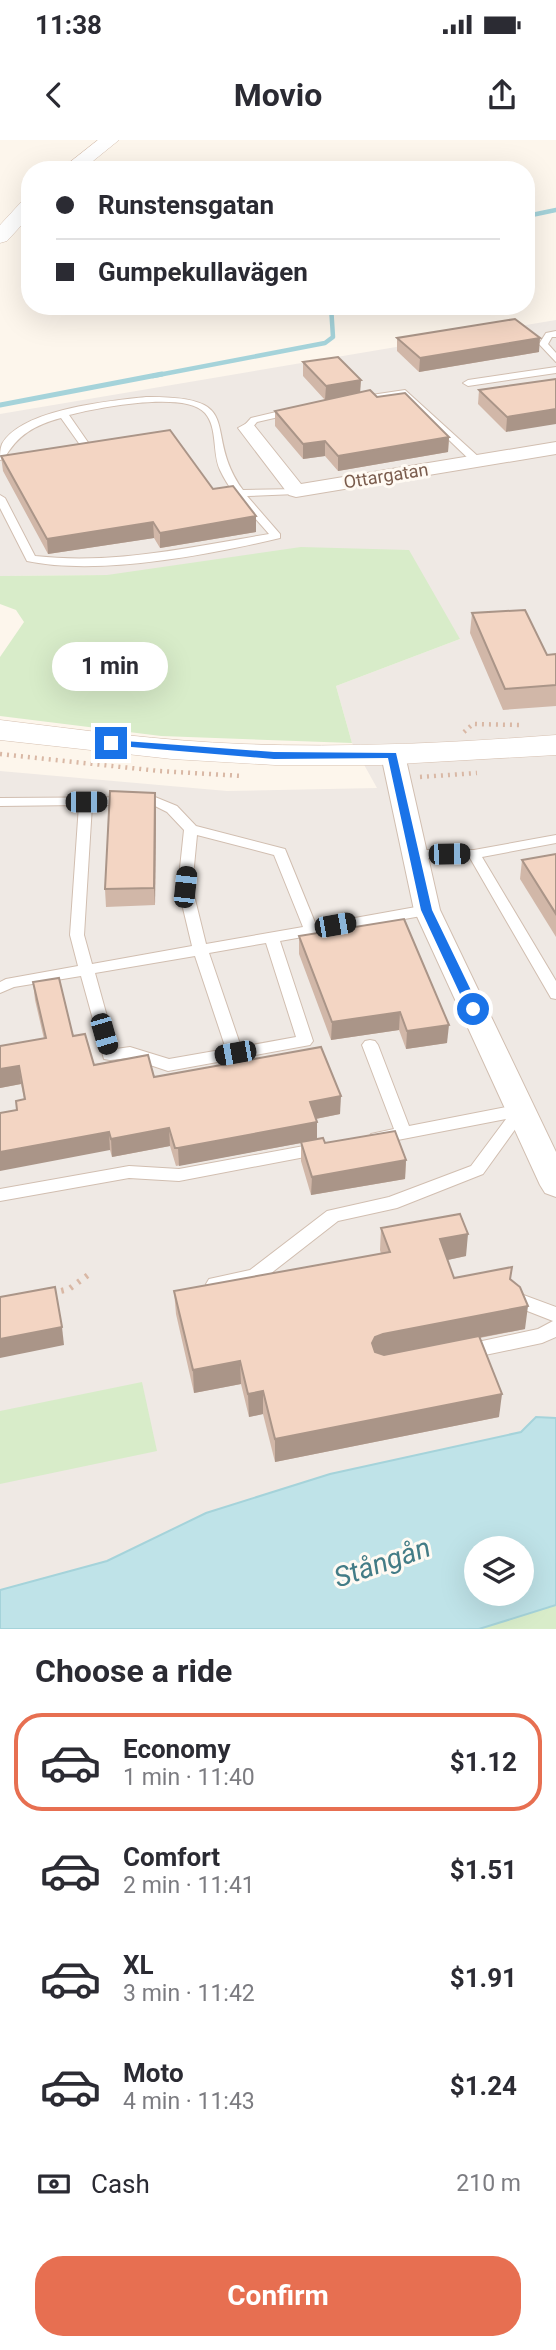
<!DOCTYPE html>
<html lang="en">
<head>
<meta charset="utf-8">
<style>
  body { margin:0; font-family:Roboto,sans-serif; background:#f7f7f7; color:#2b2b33; height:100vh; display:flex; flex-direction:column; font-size:26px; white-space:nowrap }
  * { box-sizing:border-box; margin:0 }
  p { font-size:23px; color:#7c7c81 }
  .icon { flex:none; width:38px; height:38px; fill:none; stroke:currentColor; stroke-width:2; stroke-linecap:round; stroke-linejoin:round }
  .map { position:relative; height:1489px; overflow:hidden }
  .side { display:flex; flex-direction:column; background:#fff; flex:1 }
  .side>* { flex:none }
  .hud { position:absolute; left:21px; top:21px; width:514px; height:154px; border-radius:28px; box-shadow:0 7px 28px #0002; display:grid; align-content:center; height:154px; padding:0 35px; background:#fff }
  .buttons { position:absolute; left:464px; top:1396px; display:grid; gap:14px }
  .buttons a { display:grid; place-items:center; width:70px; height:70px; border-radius:50%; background:#fff; box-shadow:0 7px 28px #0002; font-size:35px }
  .end { position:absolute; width:32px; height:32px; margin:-16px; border:9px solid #1a73e8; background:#fff; box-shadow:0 0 0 4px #fff }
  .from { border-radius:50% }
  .bubble { position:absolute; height:49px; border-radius:24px; background:#fff; box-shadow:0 7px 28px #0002; font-size:23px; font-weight:700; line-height:49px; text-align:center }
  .car { position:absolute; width:21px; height:42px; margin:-21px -10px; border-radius:9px; box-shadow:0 0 5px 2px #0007; background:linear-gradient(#222 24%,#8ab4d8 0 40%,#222 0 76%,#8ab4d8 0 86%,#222 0) }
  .hud b { display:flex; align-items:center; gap:24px; height:66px; font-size:26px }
  .hud b+b { border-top:2px solid #e1e1e2 }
  .hud i { width:18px; height:18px; background:#2b2b33 }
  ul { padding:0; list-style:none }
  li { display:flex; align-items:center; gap:21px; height:98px; margin:0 14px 10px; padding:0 21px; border:4px solid transparent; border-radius:28px }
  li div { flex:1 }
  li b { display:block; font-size:26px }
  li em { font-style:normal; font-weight:700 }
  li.current { border-color:#e76f51 }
  li>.icon { width:63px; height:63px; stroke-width:1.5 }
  h2 { padding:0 35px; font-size:32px; line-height:84px }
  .pay { display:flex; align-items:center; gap:18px; height:77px; padding:0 35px; font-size:26px }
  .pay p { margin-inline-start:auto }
  .button { display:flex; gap:14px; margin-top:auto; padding:14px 35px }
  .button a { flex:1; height:80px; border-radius:28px; background:#e76f51; color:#fff; font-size:28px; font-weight:700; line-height:80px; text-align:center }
  .status { display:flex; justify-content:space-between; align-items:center; height:49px; padding:0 35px; background:#fff; direction:ltr }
  .status svg { height:19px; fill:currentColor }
  header { display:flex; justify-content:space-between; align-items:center; height:91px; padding:0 35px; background:#fff; font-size:32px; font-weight:700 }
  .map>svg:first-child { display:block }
  .industrial { fill:#efe9e4 }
  .green { fill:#d8ecc9 }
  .water { fill:#bfe3e8; stroke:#a5d3da; stroke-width:2; fill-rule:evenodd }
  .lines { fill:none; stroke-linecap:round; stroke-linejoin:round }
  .stream-far1 { stroke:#a5d3da; stroke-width:4.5 }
  .stream { stroke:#a5d3da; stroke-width:5 }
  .lane-casing { stroke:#d1beb0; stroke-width:2 }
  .street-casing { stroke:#d1beb0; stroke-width:2 }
  .secondary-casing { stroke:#d6c0b0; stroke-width:1 }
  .path-far1 { stroke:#d9b8a5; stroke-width:4.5; stroke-dasharray:2 5; stroke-linecap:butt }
  .path { stroke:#d9b8a5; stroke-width:6; stroke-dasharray:2.5 7; stroke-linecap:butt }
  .lane { fill:#fff; fill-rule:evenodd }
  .street { fill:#fff; fill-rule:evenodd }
  .secondary { fill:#fff; fill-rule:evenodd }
  .wall { fill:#d1b7a8 }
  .shaded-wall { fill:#aa9588 }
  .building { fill:#f3d5c3; stroke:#aa9588; stroke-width:2 }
  .route { fill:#1a73e8 }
  .labels { text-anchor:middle; stroke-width:6; stroke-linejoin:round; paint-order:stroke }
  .far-street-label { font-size:18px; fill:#7a5c4d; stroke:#fffaf3 }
  .near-water-label { font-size:28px; font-style:italic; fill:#437c86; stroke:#fffaf3 }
</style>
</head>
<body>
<div class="status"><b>11:38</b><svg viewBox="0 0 49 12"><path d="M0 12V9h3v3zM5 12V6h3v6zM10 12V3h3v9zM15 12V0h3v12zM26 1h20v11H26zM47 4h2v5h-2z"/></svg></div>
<header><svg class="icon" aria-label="back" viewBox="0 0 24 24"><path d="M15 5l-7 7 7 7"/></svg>Movio<svg class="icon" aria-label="share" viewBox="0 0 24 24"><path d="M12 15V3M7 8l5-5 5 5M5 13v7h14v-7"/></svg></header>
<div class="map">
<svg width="556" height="1489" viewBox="0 0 556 1489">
  <rect width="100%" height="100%" fill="#fdf6ec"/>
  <polygon class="industrial" points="556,180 556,1278 536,1277 521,1292 330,1334 206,1373 107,1421 0,1450 0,631 227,651 377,648 352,603 336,546 460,499 107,435 0,436 0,274"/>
  <g class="green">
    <polygon points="301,407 409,410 460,499 336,546 352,603 161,596 0,576 0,517 24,482 16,470 0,464 0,436 107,435"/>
    <polygon points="142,1242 157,1311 0,1344 0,1271"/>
    <polygon points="556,1465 556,1489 479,1489"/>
  </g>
  <path class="water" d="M536 1277 556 1278V1465L479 1489H0V1450L107 1421 206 1373 330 1334 521 1292ZM476 1409H522V1454H476Z"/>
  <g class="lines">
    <g class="stream-far1">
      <polyline points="527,76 556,70"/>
      <polyline points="153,236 325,203 333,197 331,166"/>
    </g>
    <polyline class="stream" points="0,265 162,234"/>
    <g class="lane-casing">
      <g id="lane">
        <polygon points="556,191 556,197 552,197 548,204 556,213 556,222 539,204 546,193"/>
        <polygon points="556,227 556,233 468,246 463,243 468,240"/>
        <polygon points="405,250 481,319 481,323 473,323 403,256 358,263 353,260 358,257"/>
        <path d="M146 257C251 256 200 291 243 350L300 349V353L296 354 247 356 280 394V398C208 415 99 436 27 421L0 368V355L5 358 35 416C114 425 191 407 269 394 252 374 231 354 220 330 212 313 218 288 205 273 185 250 96 268 69 275L94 311 81 315 76 312 83 309 61 278C35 285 17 295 4 319L0 320C0 314 0 309 2 304 22 269 109 261 146 257Z"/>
        <polygon points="293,268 296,269 296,273 257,282 250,290 242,288 251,278"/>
        <path d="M155 657 177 666 196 686 285 709 316 785 427 765 434 770 427 775 280 801 313 901 310 905 168 931 129 918 110 920 104 919 81 836 14 847 0 853V842L6 839 78 826 70 795 79 665 0 666V658ZM92 665H153L167 672 184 690 178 747 192 806 92 824 84 795ZM197 695 274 715 303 787 206 804 192 747ZM266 803 296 897 241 907 209 813ZM195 816 226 909 169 919 130 907 116 909 95 833Z"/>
        <polygon points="556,695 556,703 482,717 556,841 556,859 551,858 470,718 412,718 405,714 412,710 474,710"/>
        <polygon points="370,900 375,901 378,905 409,986 521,964 527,966 529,970 483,1034 397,1068 338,1081 261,1141 215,1151 209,1149 206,1144 209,1139 250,1130 327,1071 389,1057 471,1026 506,979 377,1004 371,1002 369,998 371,994 394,989 362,905 365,901"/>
        <polygon points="320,1003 326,1005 328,1009 326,1013 179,1041 129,1038 0,1061 0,1049 129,1026 179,1029"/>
        <polygon points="518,1153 556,1167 556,1197 542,1203 466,1219 459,1216 457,1211 459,1206 538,1189 553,1181 512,1165 509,1160 512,1155"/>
      </g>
    </g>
    <g class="street-casing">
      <g id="street">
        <polygon points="247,283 253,284 301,344 556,302 556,314 296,357 289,355 238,288"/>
        <polygon points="393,608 401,610 405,615 440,770 556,1012 556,1057 545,1053 540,1045 414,770 381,615 385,610"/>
      </g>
    </g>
    <g class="secondary-casing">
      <g id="secondary">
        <polygon points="98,0 119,0 82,30 60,30"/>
        <polygon points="30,58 30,76 7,101 0,103 0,85 23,60"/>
        <path d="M0 580C81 590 162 601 243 604 348 608 452 603 556 595V615L380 625H275L172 619 0 600Z"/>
      </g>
    </g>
    <g class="path-far1">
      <polyline points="464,592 473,584 519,585"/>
      <polyline points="0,614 159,631 243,636"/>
      <polyline points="420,637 477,633"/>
    </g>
    <polyline class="path" points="52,1153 69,1149 88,1135"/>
    <use href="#lane" class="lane"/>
    <use href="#street" class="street"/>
    <use href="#secondary" class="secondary"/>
  </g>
  <g class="wall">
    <polygon points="397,198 539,212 419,232 397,211"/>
    <polygon points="303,222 360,252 377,257 449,297 448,312 338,331 325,316 303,319 275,286 275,271 325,260 303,236"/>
    <polygon points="556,239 506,292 478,264 479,250"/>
    <polygon points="1,316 213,349 256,376 256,392 160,408 154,398 48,414 3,331"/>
    <polygon points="472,473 547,515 556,514 556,566 503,570 470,493"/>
    <polygon points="156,670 155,765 106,767 105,749"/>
    <polygon points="556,714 556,797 520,739 522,720"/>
    <polygon points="299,796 447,903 406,909 399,890 331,900 299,814"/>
    <polygon points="33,842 94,925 340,974 316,979 317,982 317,999 325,1003 406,1020 405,1039 311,1055 301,1021 301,1003 176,1026 170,1006 112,1017 110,1010 17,970 24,959 21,944 0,948 0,906 44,899 35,860"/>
    <polygon points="381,1088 466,1116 448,1120 454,1138 511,1139 525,1189 480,1198 499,1277 275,1322 263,1274 249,1277 241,1244 194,1253 176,1174 174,1151 381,1114 380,1110"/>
  </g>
  <g class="shaded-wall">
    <polygon points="540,198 539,212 419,232 420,218"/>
    <polygon points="361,240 360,255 325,260 326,246"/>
    <polygon points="556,269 556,284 506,292 507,277"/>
    <polygon points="449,297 448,312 338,331 338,316"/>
    <polygon points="325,301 325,316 303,319 303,304"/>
    <polygon points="256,376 256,392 160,408 160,393"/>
    <polygon points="153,382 154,398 48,414 47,399"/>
    <polygon points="155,653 156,670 155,765 154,748"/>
    <polygon points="400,872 399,890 331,900 332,882"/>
    <polygon points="449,885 447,903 406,909 407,891"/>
    <polygon points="19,926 21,944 0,948 0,929"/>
    <polygon points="341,956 340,974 310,980 310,962"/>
    <polygon points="317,982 317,1000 179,1026 178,1008"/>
    <polygon points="169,988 170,1006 112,1017 111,999"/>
    <polygon points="109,992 110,1010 0,1031 0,1012"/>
    <polygon points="406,1020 405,1039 311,1055 312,1037"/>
    <polygon points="468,1094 466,1116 438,1122 440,1099"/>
    <polygon points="528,1166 525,1189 382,1216 374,1220 372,1203 375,1197 383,1194"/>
    <polygon points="62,1187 64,1205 0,1218 0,1199"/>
    <polygon points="240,1221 241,1244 194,1253 193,1230"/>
    <polygon points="263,1251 263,1274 249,1277 248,1254"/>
    <polygon points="502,1254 499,1277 275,1322 275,1299"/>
  </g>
  <g class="building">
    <polygon points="515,179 540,198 420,218 397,198"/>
    <polygon points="338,217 361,240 326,246 303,222"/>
    <polygon points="556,239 556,269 507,277 479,250"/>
    <polygon points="370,250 377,257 405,253 449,297 338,316 325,301 303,304 275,271"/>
    <polygon points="170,290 213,349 233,346 256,376 160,393 153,382 47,399 1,316"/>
    <polygon points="525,470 547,515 556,514 556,545 505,549 472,473"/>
    <polygon points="110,651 155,653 154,748 105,749"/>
    <polygon points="556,714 556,774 522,720"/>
    <polygon points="404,779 449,885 407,891 400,872 332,882 299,796"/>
    <polygon points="59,838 73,896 85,894 94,925 148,915 154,937 321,907 341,956 310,962 317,982 178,1008 175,1008 169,988 111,999 109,992 0,1012 0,973 17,970 16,961 25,959 19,926 0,929 0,906 46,898 33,842"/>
    <polygon points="395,991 406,1020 312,1037 301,1002 323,998 325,1003"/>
    <polygon points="460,1074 468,1094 440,1099 454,1138 512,1127 510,1139 520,1147 528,1166 383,1194 375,1197 372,1203 375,1212 384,1215 479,1196 502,1254 275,1299 263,1251 248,1254 240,1221 193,1230 174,1151 390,1112 381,1088"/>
    <polygon points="55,1147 62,1187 0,1199 0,1157"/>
  </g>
  <polygon class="route" points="111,600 274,612 396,613 432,770 480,869 478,872 467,869 421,770 388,618 274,619 108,605 106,603"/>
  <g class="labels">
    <g class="far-street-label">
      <text transform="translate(386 336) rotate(-9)" y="6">Ottargatan</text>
    </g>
    <g class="near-water-label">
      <text transform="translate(382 1422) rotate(-19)" y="10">Stångån</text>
    </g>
  </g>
</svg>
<div class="buttons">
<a><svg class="icon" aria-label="layers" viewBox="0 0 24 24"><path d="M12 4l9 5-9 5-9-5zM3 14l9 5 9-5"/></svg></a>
</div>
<i class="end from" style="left:473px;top:869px"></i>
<i class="end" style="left:111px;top:603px"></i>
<div class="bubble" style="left:52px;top:502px;width:116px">1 min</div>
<i class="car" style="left:86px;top:662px;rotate:90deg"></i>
<i class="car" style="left:449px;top:714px;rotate:89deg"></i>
<i class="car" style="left:185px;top:747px;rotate:6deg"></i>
<i class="car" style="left:335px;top:785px;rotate:80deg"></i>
<i class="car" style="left:104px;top:894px;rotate:164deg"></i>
<i class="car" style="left:235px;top:913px;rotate:260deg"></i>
<div class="hud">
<b><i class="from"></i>Runstensgatan</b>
<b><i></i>Gumpekullavägen</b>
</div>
</div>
<section class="side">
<h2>Choose a ride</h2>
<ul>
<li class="current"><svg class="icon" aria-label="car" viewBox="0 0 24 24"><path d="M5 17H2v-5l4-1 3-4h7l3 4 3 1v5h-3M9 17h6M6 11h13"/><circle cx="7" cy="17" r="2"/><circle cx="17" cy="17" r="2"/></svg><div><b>Economy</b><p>1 min · 11:40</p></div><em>$1.12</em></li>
<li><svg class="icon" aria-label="car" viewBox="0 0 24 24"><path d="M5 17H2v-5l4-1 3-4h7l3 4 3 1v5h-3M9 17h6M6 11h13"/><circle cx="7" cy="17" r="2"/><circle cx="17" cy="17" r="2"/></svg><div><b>Comfort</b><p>2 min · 11:41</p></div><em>$1.51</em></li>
<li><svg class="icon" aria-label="car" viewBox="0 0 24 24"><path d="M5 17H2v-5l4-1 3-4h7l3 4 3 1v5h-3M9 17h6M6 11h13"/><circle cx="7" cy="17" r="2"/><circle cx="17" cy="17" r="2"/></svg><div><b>XL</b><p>3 min · 11:42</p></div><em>$1.91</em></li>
<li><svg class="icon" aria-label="car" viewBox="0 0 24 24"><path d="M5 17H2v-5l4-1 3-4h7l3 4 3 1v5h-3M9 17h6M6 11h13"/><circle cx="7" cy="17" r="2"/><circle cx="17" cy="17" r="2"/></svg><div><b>Moto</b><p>4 min · 11:43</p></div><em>$1.24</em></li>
</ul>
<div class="pay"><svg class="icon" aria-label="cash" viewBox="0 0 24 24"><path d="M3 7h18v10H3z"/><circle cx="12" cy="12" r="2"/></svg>Cash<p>210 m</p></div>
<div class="button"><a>Confirm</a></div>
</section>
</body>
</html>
